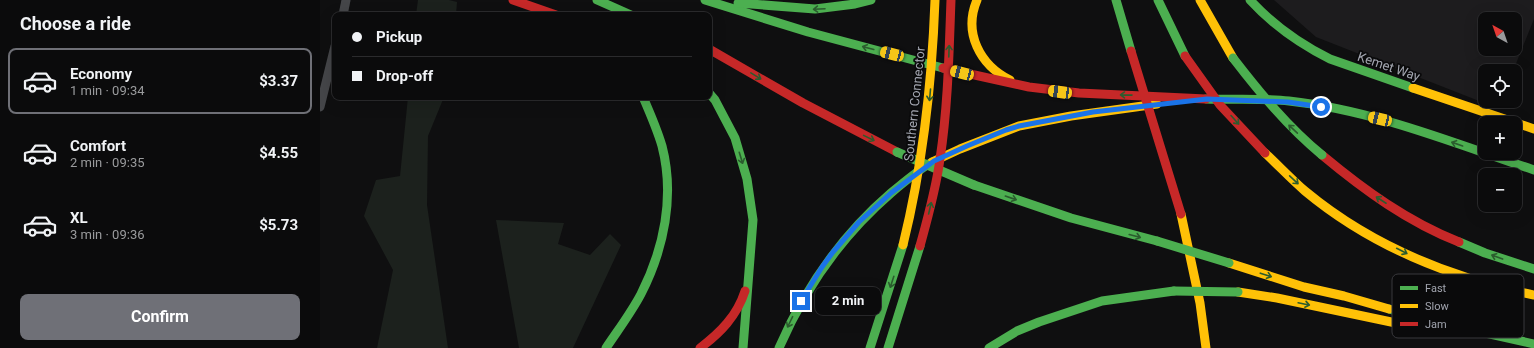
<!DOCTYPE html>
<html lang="en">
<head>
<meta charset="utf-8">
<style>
  body { margin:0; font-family:Roboto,sans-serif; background:#19191a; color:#f1f3f6; height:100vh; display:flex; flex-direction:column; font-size:15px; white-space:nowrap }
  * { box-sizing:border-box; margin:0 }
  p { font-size:13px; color:#9a9b9d }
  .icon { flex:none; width:22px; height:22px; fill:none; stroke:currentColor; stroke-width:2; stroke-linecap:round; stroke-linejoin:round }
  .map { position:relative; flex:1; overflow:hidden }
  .sheet { display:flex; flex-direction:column; background:#0b0b0c; width:320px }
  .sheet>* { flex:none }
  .guide { position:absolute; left:12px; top:12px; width:380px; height:88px; border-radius:8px; box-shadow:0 4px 16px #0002,0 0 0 1px #2b2b2d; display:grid; align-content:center; height:88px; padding:0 20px; background:#0b0b0c }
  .needle { width:26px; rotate:320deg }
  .buttons { position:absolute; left:1158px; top:12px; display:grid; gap:8px }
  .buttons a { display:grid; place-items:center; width:44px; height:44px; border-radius:8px; background:#0b0b0c; box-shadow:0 4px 16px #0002,0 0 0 1px #2b2b2d; font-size:20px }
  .end { position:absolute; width:18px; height:18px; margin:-9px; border:5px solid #1a73e8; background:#fff; box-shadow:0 0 0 2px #fff }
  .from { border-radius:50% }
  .bubble { position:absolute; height:28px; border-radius:8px; background:#0b0b0c; box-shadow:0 4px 16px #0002,0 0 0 1px #2b2b2d; font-size:13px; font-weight:700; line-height:28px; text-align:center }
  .car { position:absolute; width:12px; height:24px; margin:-12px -6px; border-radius:5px; box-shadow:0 0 3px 1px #0007; background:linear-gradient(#f5c518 24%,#345 0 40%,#f5c518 0 76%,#345 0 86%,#f5c518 0) }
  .guide b { display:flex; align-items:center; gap:14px; height:38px; font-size:15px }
  .guide b+b { border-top:1px solid #2b2b2d }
  .guide i { width:10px; height:10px; background:#f1f3f6 }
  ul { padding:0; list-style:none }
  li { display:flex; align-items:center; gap:12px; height:66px; margin:0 8px 6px; padding:0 12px; border:2px solid transparent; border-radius:8px }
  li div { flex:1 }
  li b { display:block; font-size:15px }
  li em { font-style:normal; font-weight:700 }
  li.selected { border-color:#6f7077 }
  li>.icon { width:36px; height:36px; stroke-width:1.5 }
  h2 { padding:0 20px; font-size:18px; line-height:48px }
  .cta { display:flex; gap:8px; margin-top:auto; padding:8px 20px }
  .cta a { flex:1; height:46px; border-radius:8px; background:#6f7077; color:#fff; font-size:16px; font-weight:700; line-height:46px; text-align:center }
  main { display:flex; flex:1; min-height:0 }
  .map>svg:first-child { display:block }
  .built { fill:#1d1c1e; fill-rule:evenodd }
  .green { fill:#1c211d }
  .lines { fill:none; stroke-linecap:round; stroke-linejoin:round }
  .street { stroke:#454649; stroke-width:9 }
  .fast { stroke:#4caf50; stroke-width:9 }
  .slow { stroke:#ffc107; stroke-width:9 }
  .jam { stroke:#c62828; stroke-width:9 }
  .fast-bridge { stroke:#4caf50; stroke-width:9 }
  .slow-bridge { stroke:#ffc107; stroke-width:9 }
  .jam-bridge { stroke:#c62828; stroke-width:9 }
  .oneway { stroke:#2b5c2e }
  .route { stroke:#1a73e8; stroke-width:5 }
  .labels { text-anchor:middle; stroke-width:3.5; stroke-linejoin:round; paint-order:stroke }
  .street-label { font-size:13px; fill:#a2a5af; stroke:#0a0a0b }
  .key { fill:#0a0a0b; stroke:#38383c; stroke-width:1 }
  .key-label { font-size:11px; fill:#a2a5af }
</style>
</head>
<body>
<main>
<section class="sheet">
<h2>Choose a ride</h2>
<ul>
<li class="selected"><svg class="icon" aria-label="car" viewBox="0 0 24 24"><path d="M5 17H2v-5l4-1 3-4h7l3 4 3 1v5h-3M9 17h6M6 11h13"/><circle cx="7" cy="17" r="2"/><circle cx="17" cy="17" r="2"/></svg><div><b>Economy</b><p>1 min · 09:34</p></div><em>$3.37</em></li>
<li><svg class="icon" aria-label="car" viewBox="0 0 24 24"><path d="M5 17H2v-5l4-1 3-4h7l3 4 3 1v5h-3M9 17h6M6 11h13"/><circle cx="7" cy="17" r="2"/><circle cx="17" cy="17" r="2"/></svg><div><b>Comfort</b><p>2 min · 09:35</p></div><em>$4.55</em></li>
<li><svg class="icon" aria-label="car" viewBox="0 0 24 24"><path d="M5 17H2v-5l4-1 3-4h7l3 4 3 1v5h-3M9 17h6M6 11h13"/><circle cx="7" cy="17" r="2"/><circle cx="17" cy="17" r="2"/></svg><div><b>XL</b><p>3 min · 09:36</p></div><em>$5.73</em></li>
</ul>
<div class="cta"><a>Confirm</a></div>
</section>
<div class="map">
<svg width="1214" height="348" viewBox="0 0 1214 348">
  <rect width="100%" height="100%" fill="#0f0f10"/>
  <path class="built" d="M954 0H1214V19L1193 71H1165V101H1180L1177 108 996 37ZM1165 19H1195V49H1165Z"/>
  <g class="green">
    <polygon points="98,0 129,0 137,2 136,15 96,15"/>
    <polygon points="88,97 124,97 108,136 107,205 128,348 57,348 73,270 44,216 56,180 80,176"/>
    <polygon points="176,220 244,223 238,244 270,255 290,234 301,245 253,348 199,348"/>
  </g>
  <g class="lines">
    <g class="street">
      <polyline points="23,15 26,0"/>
      <polyline points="0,107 15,46"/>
    </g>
    <g class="fast">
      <polyline points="277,0 311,15"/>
      <polyline points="385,0 488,32 623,68"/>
      <polyline points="796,0 811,51"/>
      <polyline points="838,0 865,56"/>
      <path d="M930 0C953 25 980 44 1010 59L1093 88"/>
      <polyline points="418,3 495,9 535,4 551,0"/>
      <polyline points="389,93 395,100 415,138 427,179 433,220 423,348"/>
      <path d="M886 99C914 100 942 98 969 101 1053 110 1134 143 1214 170"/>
      <polyline points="654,185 751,218 837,241"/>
      <polyline points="1139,242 1165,253 1214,269"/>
      <polyline points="1069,309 1112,321 1214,344"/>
      <path d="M286 348C298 330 311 313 321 294 344 249 355 196 342 146 337 129 330 113 323 97"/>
      <path d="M459 348C485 288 521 236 571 193 584 182 597 171 612 162"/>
      <polyline points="550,348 583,245"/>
      <polyline points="568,348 600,246"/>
      <polyline points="669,348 697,331 719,322 782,301 854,291"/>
    </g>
    <g class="slow">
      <path d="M657 0C643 33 660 65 690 80"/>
      <polyline points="880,0 913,58"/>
      <polyline points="1093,88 1214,129"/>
      <path d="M945 153C958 165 971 179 985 191 1050 245 1131 278 1214 295"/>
      <polyline points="612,162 640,149 699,126 751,116 837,104"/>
      <polyline points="861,214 880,303 886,348"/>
      <polyline points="909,263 984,287 1024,296 1069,309"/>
      <polyline points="918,292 957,298 1095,327"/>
    </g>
    <g class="jam">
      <polyline points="193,0 236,15"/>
      <polyline points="389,49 483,103 577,152"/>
      <polyline points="623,68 709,87 759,93 886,99"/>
      <path d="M1002 155C1044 190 1088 222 1139 242"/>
      <path d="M380 348C400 333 417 316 425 291"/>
    </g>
    <g class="fast-bridge">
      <path d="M913 58C940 93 968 127 1002 155"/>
      <polyline points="577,152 654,185"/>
      <polyline points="837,241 909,263"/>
      <polyline points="854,291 918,292"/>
    </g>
    <path class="slow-bridge" d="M583 245C603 164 612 83 615 0"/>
    <g class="jam-bridge">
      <polyline points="811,51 861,214"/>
      <polyline points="865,56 900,105 945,153"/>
      <path d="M600 246C608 217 616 189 620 159 628 107 629 53 631 0"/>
    </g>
  </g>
  <defs><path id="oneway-shaft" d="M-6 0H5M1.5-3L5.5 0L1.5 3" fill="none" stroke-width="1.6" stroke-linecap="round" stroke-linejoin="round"/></defs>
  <g class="oneway">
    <use href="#oneway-shaft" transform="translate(499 9) rotate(177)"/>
    <use href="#oneway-shaft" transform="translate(548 48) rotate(-165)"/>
    <use href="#oneway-shaft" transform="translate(629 51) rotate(-88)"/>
    <use href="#oneway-shaft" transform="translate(436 76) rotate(31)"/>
    <use href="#oneway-shaft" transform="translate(610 95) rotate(95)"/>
    <use href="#oneway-shaft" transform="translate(806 95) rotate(-179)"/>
    <use href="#oneway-shaft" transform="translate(915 120) rotate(48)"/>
    <use href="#oneway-shaft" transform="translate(973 129) rotate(-137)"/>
    <use href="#oneway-shaft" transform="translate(549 138) rotate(26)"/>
    <use href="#oneway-shaft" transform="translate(1137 144) rotate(-161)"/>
    <use href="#oneway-shaft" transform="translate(421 158) rotate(73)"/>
    <use href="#oneway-shaft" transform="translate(974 180) rotate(43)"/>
    <use href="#oneway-shaft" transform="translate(691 198) rotate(19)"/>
    <use href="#oneway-shaft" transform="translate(1061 200) rotate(-147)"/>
    <use href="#oneway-shaft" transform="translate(610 208) rotate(-77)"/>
    <use href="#oneway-shaft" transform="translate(815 236) rotate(15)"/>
    <use href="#oneway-shaft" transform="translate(1082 251) rotate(27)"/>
    <use href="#oneway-shaft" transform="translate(1177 257) rotate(-160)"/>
    <use href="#oneway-shaft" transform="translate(946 275) rotate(18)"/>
    <use href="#oneway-shaft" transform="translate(572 282) rotate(108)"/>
    <use href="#oneway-shaft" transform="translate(984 304) rotate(12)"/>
    <use href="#oneway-shaft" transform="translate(470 322) rotate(116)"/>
  </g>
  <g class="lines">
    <polyline class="route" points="481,301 502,267 513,252 539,222 571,193 614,161 647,146 686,130 699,126 773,112 887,99 968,102 1001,107"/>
  </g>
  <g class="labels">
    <g class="street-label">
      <text transform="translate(1069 66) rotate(19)" y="5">Kemet Way</text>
      <text transform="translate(594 104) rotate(-84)" y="5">Southern Connector</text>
    </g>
  </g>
  <rect x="1072" y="274" width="132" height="64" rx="6" class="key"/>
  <rect x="1080" y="286" width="18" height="4" fill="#4caf50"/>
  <rect x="1080" y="304" width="18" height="4" fill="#ffc107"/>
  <rect x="1080" y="322" width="18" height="4" fill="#c62828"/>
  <g class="key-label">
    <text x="1105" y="292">Fast</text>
    <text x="1105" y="310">Slow</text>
    <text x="1105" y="328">Jam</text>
  </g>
</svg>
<div class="buttons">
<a><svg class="needle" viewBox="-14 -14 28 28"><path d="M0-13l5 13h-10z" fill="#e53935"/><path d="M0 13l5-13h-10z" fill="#9a9b9d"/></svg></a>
<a><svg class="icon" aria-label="locate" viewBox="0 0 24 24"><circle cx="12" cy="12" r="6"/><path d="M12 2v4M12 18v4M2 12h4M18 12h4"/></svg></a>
<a>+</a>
<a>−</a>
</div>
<i class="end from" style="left:1001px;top:107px"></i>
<i class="end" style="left:481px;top:301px"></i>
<div class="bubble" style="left:495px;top:287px;width:66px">2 min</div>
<i class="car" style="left:572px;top:54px;rotate:285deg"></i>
<i class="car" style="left:642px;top:73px;rotate:285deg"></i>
<i class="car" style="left:740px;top:92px;rotate:278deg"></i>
<i class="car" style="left:1060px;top:119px;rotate:283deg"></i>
<div class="guide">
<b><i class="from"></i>Pickup</b>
<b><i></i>Drop-off</b>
</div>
</div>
</main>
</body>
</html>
